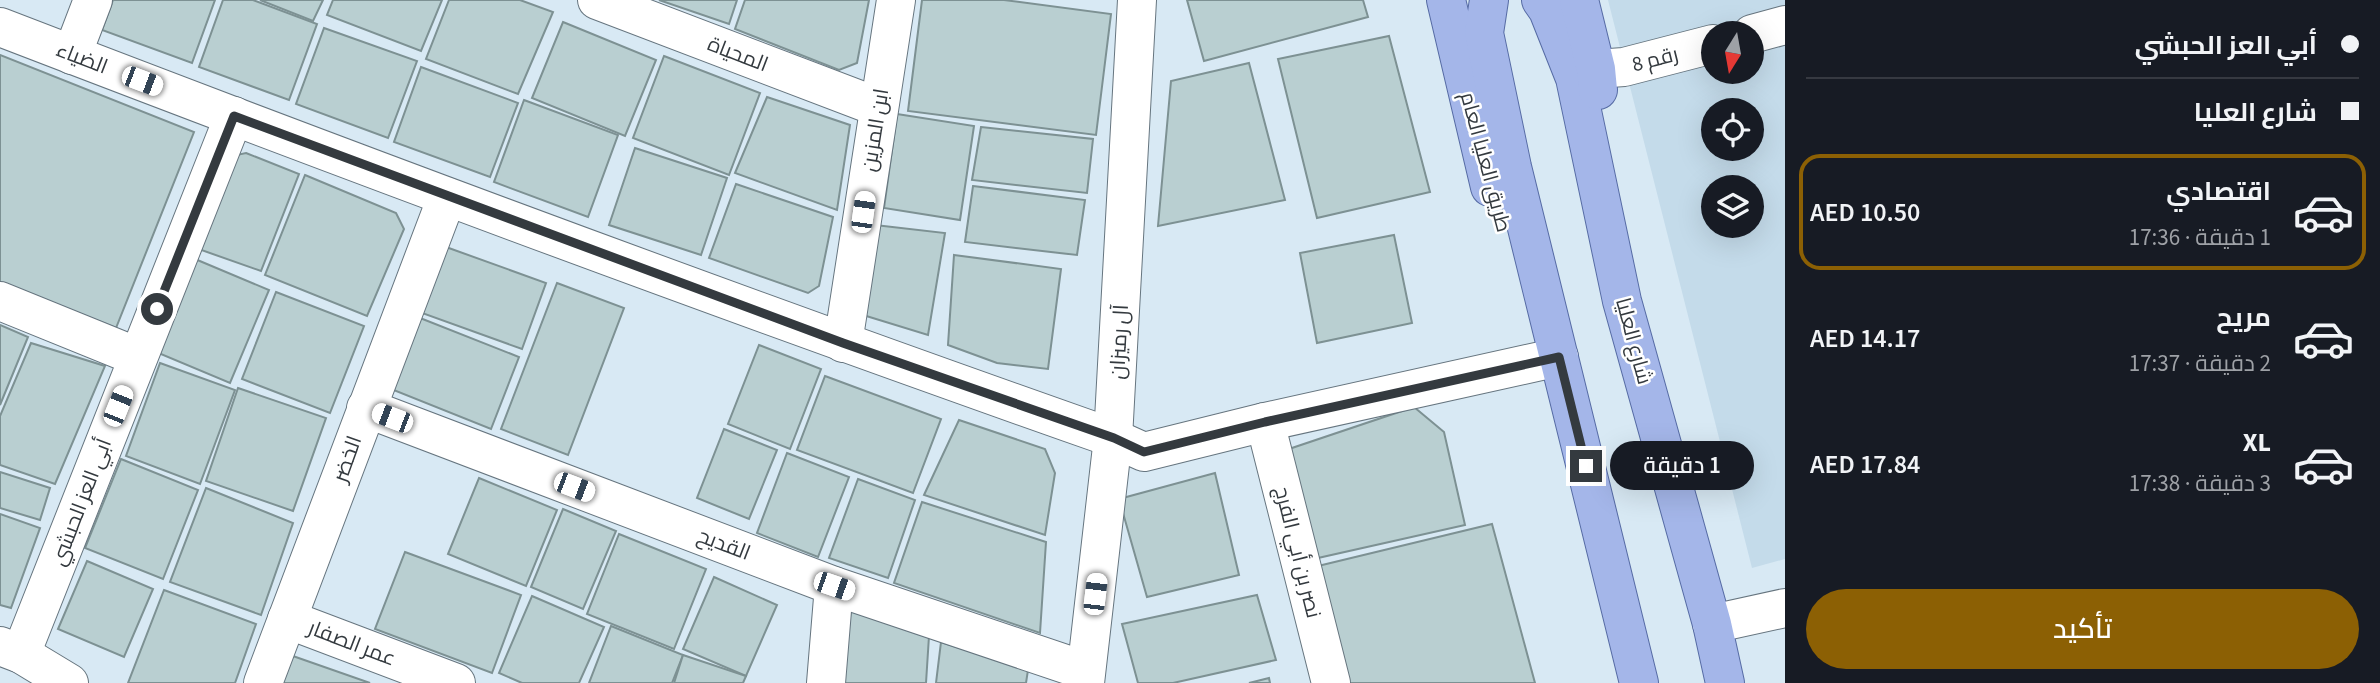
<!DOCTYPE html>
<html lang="ar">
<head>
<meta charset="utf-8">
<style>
  body { margin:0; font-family:"Source Sans 3",Cairo,sans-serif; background:#20242c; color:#f1f3f6; direction:rtl; height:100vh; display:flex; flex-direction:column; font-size:26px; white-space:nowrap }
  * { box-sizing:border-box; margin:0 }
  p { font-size:23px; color:#9ea1a6 }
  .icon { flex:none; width:38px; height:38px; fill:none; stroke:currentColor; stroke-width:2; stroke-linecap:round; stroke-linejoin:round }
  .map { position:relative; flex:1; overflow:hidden; direction:ltr }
  .panel { display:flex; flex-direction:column; background:#171b24; width:595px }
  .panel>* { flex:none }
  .hud { display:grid; align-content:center; height:154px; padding:0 21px; background:#171b24 }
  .needle { width:46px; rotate:191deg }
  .fabs { position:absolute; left:1701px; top:21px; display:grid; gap:14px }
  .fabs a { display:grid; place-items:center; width:63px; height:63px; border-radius:50%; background:#171b24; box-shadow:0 7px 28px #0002; font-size:35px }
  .end { position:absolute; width:32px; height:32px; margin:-16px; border:9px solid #343a3f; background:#fff; box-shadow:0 0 0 4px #fff }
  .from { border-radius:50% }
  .bubble { position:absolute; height:49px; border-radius:24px; background:#171b24; box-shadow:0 7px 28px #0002; font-size:23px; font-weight:600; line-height:49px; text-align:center; direction:rtl }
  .car { position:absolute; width:21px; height:42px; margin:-21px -10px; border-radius:9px; box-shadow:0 0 5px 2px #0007; background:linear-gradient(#fff 24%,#345 0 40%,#fff 0 76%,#345 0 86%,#fff 0) }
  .hud b { display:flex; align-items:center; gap:24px; height:66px; font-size:26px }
  .hud b+b { border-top:2px solid #363941 }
  .hud i { width:18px; height:18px; background:#f1f3f6 }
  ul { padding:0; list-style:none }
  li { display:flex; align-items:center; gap:21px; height:116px; margin:0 14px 10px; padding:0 7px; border:4px solid transparent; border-radius:21px }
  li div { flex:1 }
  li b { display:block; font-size:26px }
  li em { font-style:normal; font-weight:600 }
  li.selected { border-color:#8c6004 }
  li>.icon { width:63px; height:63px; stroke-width:1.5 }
  .action { display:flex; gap:14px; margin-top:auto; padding:14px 21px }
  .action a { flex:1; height:80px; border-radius:42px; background:#8c6004; color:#fff; font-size:28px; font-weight:600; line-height:80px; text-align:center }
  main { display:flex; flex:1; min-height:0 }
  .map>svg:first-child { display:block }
  .built { fill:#c4dbea; fill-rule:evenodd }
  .building { fill:#b9cfd1; stroke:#7d9193; stroke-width:2 }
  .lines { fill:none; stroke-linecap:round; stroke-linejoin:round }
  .minor-casing { stroke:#66757f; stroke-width:40 }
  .major-casing { stroke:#566ba4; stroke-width:40 }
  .minor { stroke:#fff; stroke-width:38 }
  .major { stroke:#a4b6e9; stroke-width:38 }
  .route { stroke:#343a3f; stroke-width:9 }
  .labels { text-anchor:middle; stroke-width:5; stroke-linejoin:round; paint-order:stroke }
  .street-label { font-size:21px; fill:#343a3f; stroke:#fff }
</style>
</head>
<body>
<main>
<section class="panel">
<div class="hud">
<b><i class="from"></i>أبي العز الحبشي</b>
<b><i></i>شارع العليا</b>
</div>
<ul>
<li class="selected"><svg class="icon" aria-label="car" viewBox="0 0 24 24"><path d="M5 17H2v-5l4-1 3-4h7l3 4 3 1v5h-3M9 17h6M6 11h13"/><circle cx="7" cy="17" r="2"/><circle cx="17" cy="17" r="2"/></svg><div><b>اقتصادي</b><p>1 دقيقة · 17:36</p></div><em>AED 10.50</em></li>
<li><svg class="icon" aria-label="car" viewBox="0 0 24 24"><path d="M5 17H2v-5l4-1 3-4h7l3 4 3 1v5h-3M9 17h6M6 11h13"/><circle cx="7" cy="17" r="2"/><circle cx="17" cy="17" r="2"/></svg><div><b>مريح</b><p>2 دقيقة · 17:37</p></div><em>AED 14.17</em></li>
<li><svg class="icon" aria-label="car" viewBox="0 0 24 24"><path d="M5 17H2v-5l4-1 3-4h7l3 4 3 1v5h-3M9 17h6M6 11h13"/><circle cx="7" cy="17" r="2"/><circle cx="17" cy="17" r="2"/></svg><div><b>XL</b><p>3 دقيقة · 17:38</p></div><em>AED 17.84</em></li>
</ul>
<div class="action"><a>تأكيد</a></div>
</section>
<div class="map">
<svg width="1785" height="683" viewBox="0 0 1785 683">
  <rect width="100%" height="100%" fill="#d8e9f4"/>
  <path class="built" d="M1608 0H1785V559L1752 568ZM1713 33H1752V72H1713ZM1713 110H1752V149H1713ZM1713 187H1752V226H1713Z"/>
  <g class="building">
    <polygon points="113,0 215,0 192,63 102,30"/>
    <polygon points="223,0 253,0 317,24 289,100 199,67"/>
    <polygon points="260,0 323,0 313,21"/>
    <polygon points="333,0 442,0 421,51 327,15"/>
    <polygon points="449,0 520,0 553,12 518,94 426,59"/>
    <polygon points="659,0 737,0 729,24"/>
    <polygon points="745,0 869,0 857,63 839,70 735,29"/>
    <polygon points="922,0 1004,0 1111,14 1096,135 908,111"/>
    <polygon points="1187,0 1363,0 1368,17 1204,61"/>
    <polygon points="563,22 656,60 625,136 532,98"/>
    <polygon points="324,28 417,61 388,138 296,104"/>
    <polygon points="1389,36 1430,192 1317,218 1278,59"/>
    <polygon points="0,55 194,132 116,328 0,282"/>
    <polygon points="664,56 760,93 729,175 633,138"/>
    <polygon points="1249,63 1285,200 1158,226 1171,81"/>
    <polygon points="421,67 518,103 490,177 394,142"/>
    <polygon points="767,97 850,125 837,210 735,173"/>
    <polygon points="524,100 618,135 588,217 494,182"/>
    <polygon points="897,114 974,126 960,220 884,208"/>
    <polygon points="981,127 1093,139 1087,193 972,180"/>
    <polygon points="635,148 727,178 701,255 609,225"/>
    <polygon points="246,153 299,174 261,271 190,246 232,156"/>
    <polygon points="305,175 396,213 404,229 367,316 265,275"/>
    <polygon points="736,184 833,217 819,286 808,293 709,258"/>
    <polygon points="973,186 1085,200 1077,255 965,242"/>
    <polygon points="875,225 945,233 928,335 863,315"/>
    <polygon points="1394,235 1412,323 1317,343 1300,253"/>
    <polygon points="446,247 546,283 522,349 422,313"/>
    <polygon points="954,255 1061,269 1048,369 997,363 948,345"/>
    <polygon points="195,259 269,290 230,383 156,352"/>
    <polygon points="557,283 624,308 568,455 501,429"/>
    <polygon points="276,292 364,326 330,413 242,379"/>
    <polygon points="415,316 519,357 491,429 386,387"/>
    <polygon points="0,325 28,337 0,405"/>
    <polygon points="31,343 105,366 55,484 0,465 0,416"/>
    <polygon points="759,345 821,369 790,449 728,424"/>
    <polygon points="160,363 235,390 200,484 126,456"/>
    <polygon points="825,376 941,419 913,493 797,450"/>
    <polygon points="238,388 326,418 293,511 206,481"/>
    <polygon points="1414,407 1444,432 1465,525 1309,560 1286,450"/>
    <polygon points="959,420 1045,449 1055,473 1045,535 924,495"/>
    <polygon points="724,429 777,450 749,519 697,498"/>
    <polygon points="787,453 849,477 818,557 757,533"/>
    <polygon points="121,459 198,490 163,579 85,548"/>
    <polygon points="0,472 50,488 40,520 0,508"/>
    <polygon points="1215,473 1239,575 1147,597 1119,499"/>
    <polygon points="479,478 557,510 526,586 448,554"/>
    <polygon points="858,479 915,500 888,578 829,558"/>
    <polygon points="206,488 293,523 261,615 170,582"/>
    <polygon points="922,502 1046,542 1040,633 894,583"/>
    <polygon points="563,509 616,531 583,609 531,587"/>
    <polygon points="0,514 40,528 11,608 0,605"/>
    <polygon points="1492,524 1535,683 1314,683 1289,573"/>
    <polygon points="619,534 706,569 674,649 587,614"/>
    <polygon points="405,552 521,595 492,673 375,629"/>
    <polygon points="87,561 153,589 124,657 58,629"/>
    <polygon points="714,577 777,605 746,676 683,649"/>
    <polygon points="164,590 256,624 235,683 128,683"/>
    <polygon points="1257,595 1276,660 1173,683 1138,683 1122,624"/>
    <polygon points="532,596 604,627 579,683 522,683 499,673"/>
    <polygon points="851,609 929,636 926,683 842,683"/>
    <polygon points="611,626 683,655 672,683 589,683"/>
    <polygon points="941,642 1028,670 1026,683 936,683"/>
    <polygon points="290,655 370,683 280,683"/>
    <polygon points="683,655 746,676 743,683 674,683"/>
    <polygon points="1269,678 1270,683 1249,683"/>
  </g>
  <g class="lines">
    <g class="minor-casing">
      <g id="minor">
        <polyline points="597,0 878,107"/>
        <path d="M0 27C369 169 740 307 1113 438L1144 452 1265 422 1559 357"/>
        <polyline points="1752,34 1785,25"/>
        <polyline points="72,55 93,0"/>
        <polyline points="1596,69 1624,67 1713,44"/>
        <polyline points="0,301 138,357"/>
        <polyline points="843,343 896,0"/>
        <polyline points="366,408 834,586 1086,671"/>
        <polyline points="1265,422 1331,683"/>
        <polyline points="287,619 456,683"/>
        <polyline points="1712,624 1785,608"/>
        <polyline points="0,646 21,654 69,683"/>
        <polyline points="21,654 234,116"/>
        <polyline points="263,683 447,197"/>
        <polyline points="826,683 834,586"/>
        <polyline points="1085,683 1113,438 1137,0"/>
      </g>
    </g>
    <g class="major-casing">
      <g id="major">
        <polyline points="1446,0 1490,187"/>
        <polyline points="1489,0 1484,33 1512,167 1639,683"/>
        <polyline points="1541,0 1548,10 1575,78 1622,301 1712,624 1725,683"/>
        <polyline points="1579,0 1596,69 1598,90"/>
      </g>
    </g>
    <use href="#minor" class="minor"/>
    <use href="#major" class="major"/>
  </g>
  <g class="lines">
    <polyline class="route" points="157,309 234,116 843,343 1114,438 1144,452 1265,422 1559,357 1586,466"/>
  </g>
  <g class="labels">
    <g class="street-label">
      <text transform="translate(738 54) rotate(21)" y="7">المحياة</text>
      <text transform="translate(82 58) rotate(21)" y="7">الضياء</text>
      <text transform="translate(1655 59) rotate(-14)" y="7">رقم 8</text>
      <text transform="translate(875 130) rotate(-81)" y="7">ابن المزين</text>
      <text transform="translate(1486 162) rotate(75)" y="7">طريق العليا العام</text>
      <text transform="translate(1634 341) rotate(75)" y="7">شارع العليا</text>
      <text transform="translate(1119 342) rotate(-87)" y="7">آل رميزان</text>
      <text transform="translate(347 459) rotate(-70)" y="7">الخضر</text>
      <text transform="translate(81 502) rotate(-69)" y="7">أبي العز الحبشي</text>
      <text transform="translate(724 544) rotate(21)" y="7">القديح</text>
      <text transform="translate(1298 552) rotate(76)" y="7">نصر بن أبي الفرج</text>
      <text transform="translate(352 643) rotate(21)" y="7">عمر الصفار</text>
    </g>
  </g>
</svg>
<div class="fabs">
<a><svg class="needle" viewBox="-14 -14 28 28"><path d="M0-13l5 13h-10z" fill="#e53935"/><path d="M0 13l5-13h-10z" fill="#9ea1a6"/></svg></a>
<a><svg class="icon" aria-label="locate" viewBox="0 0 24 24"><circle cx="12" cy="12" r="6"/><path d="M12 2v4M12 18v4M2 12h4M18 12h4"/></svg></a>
<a><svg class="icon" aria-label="layers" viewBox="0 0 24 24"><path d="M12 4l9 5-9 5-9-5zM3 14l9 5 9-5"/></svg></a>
</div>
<i class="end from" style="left:157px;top:309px"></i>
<i class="end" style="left:1586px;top:466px"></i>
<div class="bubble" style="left:1610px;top:441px;width:144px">1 دقيقة</div>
<i class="car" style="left:142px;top:81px;rotate:111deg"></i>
<i class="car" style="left:863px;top:212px;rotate:8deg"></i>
<i class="car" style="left:118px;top:406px;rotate:22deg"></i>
<i class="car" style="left:392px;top:418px;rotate:291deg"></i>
<i class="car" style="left:574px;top:487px;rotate:111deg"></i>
<i class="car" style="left:834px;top:586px;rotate:109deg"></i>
<i class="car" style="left:1095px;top:594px;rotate:7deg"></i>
</div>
</main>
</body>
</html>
